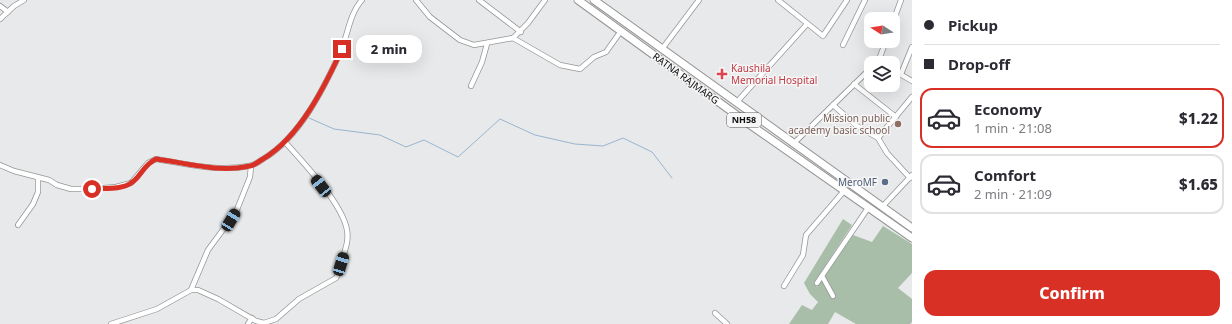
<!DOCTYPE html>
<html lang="en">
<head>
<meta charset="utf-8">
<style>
  body { margin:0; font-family:"Noto Sans",sans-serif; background:#f7f7f7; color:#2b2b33; height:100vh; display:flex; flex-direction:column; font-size:15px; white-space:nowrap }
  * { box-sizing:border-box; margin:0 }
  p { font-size:13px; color:#7c7c81 }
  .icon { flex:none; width:22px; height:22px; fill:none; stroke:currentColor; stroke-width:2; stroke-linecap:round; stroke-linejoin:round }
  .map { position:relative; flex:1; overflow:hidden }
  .sheet { display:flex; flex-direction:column; background:#fff; width:320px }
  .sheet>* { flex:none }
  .guide { display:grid; align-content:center; height:88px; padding:0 12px; background:#fff }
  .needle { width:26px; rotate:282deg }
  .controls { position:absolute; left:864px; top:12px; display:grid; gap:8px }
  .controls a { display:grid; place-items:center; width:36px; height:36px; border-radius:8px; background:#fff; box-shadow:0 4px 16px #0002; font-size:20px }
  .end { position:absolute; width:18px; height:18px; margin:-9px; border:5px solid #d93025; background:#fff; box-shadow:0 0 0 2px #fff }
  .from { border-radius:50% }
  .bubble { position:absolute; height:28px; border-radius:12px; background:#fff; box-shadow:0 4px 16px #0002; font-size:13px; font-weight:800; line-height:28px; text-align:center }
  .car { position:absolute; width:12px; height:24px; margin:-12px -6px; border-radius:5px; box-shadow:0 0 3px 1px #0007; background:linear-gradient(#222 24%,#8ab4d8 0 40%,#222 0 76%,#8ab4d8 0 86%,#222 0) }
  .guide b { display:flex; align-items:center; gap:14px; height:38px; font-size:15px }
  .guide b+b { border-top:1px solid #e1e1e2 }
  .guide i { width:10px; height:10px; background:#2b2b33 }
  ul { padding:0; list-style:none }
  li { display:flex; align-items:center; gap:12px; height:60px; margin:0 8px 6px; padding:0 4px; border:2px solid #e1e1e2; border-radius:12px }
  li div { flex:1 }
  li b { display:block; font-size:15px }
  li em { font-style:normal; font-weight:800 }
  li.selected { border-color:#d93025 }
  li>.icon { width:36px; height:36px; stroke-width:1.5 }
  .cta { display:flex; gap:8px; margin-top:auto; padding:8px 12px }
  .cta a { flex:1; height:46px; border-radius:12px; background:#d93025; color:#fff; font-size:16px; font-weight:800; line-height:46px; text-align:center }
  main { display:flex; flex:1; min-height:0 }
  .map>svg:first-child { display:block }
  .green { fill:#a8bea8 }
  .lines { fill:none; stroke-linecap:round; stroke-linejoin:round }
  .stream { stroke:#99b5d0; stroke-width:1 }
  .minor-casing { stroke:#959697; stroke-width:6 }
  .highway-casing { stroke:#959697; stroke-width:9 }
  .minor { stroke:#fff; stroke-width:4.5 }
  .highway { stroke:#fff; stroke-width:7 }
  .route { stroke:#d93025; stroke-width:5 }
  .health-dot { fill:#e0444e; stroke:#f6f6f7; stroke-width:1.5 }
  .education-dot { fill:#8d6e63; stroke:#f6f6f7; stroke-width:1.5 }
  .service-dot { fill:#5c6f8a; stroke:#f6f6f7; stroke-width:1.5 }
  .labels { text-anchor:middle; stroke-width:3; stroke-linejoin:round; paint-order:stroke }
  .shield { fill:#f6f6f7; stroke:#545455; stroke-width:1 }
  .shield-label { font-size:9px; font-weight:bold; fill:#0f0f10 }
  .health-label { font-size:10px; fill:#be3a42; stroke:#f6f6f7; text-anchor:start }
  .street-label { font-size:10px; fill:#0f0f10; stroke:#f6f6f7 }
  .education-label { font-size:10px; fill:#785e54; stroke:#f6f6f7; text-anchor:end }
  .service-label { font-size:10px; fill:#4e5e75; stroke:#f6f6f7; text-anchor:end }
</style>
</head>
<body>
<main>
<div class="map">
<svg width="912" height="324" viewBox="0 0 912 324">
  <rect width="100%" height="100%" fill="#e8e9ea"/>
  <polygon class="green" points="843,219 852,225 814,283 817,287 853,235 872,242 883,226 912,244 912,273 898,288 912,299 912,322 910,324 856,324 835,312 828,324 789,324 802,305 812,310 818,302 810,294 804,283"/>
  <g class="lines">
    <polyline class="stream" points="309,118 334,129 380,135 406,147 424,140 458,157 500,119 535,135 575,144 603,146 623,138 652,152 672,178"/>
    <g class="minor-casing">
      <g id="minor">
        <polyline points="416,0 430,17 460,40 474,45 513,38 560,65 580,69 594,57 606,52 621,31"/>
        <polyline points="479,0 521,32"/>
        <polyline points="778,0 823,36 847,0"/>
        <polyline points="0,6 8,12"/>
        <polyline points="0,19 14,6 24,0"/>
        <polyline points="893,22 901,0"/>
        <polyline points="513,38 528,23 545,0"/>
        <polyline points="843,45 865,0"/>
        <polyline points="662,49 699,0"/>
        <polyline points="876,63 878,62 886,41"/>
        <polyline points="893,70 912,81"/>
        <polyline points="901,74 912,47"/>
        <polyline points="854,84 896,117"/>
        <polyline points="471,86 482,62 487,44"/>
        <polyline points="736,103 807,24"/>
        <polyline points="833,105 857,126 878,138 887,153 910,178"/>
        <polyline points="878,138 912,97"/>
        <polyline points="793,144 871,68"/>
        <path d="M0 165 14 171 49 180 57 185 71 189H92L116 187 131 183 148 163 156 159C187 164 218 172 249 166 254 165 259 162 263 159 299 138 323 90 340 53 348 36 349 14 362 0"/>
        <polyline points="882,207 912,175"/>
        <polyline points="18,225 33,204 38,192 38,178"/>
        <polyline points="822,276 833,296"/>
        <polyline points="817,283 868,208"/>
        <polyline points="784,286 803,255 806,235 844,191"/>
        <path d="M191 290H198L218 299 256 321 264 323 276 319 299 299 336 278C340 272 340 267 342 260 345 250 349 241 347 230 342 203 303 162 285 142"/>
        <polyline points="715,313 727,324"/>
        <polyline points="111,324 157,309 191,290 208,250 236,212 250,177 251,166"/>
        <polyline points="248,324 252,318"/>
      </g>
    </g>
    <g class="highway-casing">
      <g id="highway">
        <polyline points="578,0 749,124 912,238"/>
        <polyline points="594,0 912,228"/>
      </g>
    </g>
    <use href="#minor" class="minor"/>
    <use href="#highway" class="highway"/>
  </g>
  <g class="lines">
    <path class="route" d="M92 189C104 188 121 190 131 183 141 177 143 165 156 159 187 163 219 173 250 166 255 165 259 161 263 159 300 137 325 86 342 49"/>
  </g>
  <path class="health-dot" d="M720 68h4v4h4v4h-4v4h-4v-4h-4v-4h4z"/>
  <circle class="education-dot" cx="898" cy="124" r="4"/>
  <circle class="service-dot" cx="885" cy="182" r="4"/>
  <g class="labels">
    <rect class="shield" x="727" y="113" width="34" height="14" rx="3"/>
    <g class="shield-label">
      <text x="744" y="123">NH58</text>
    </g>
    <g class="health-label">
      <text x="731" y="72">Kaushila<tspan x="731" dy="12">Memorial Hospital</tspan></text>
    </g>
    <g class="street-label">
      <text transform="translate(686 78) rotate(36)" y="4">RATNA RAJMARG</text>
    </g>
    <g class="education-label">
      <text x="890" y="122">Mission public<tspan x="890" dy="12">academy basic school</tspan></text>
    </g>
    <g class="service-label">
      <text x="877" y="186">MeroMF</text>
    </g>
  </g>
</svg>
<div class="controls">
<a><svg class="needle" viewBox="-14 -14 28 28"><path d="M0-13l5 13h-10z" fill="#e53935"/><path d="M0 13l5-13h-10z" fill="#7c7c81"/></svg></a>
<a><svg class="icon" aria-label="layers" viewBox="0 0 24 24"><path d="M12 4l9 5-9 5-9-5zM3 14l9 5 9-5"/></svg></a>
</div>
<i class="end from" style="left:92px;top:189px"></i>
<i class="end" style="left:342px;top:49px"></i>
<div class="bubble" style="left:356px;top:35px;width:66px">2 min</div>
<i class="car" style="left:321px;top:186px;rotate:322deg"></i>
<i class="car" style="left:231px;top:220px;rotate:31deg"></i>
<i class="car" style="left:341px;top:264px;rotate:17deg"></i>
</div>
<section class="sheet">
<div class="guide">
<b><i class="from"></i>Pickup</b>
<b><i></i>Drop-off</b>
</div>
<ul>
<li class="selected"><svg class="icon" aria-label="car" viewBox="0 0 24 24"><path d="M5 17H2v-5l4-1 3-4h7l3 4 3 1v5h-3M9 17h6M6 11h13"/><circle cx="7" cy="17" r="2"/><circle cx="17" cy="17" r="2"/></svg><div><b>Economy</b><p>1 min · 21:08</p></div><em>$1.22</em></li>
<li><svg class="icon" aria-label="car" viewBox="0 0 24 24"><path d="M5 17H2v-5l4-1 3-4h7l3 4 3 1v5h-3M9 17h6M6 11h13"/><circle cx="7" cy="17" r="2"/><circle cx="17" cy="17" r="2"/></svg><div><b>Comfort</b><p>2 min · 21:09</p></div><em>$1.65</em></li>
</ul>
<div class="cta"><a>Confirm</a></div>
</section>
</main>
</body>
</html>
